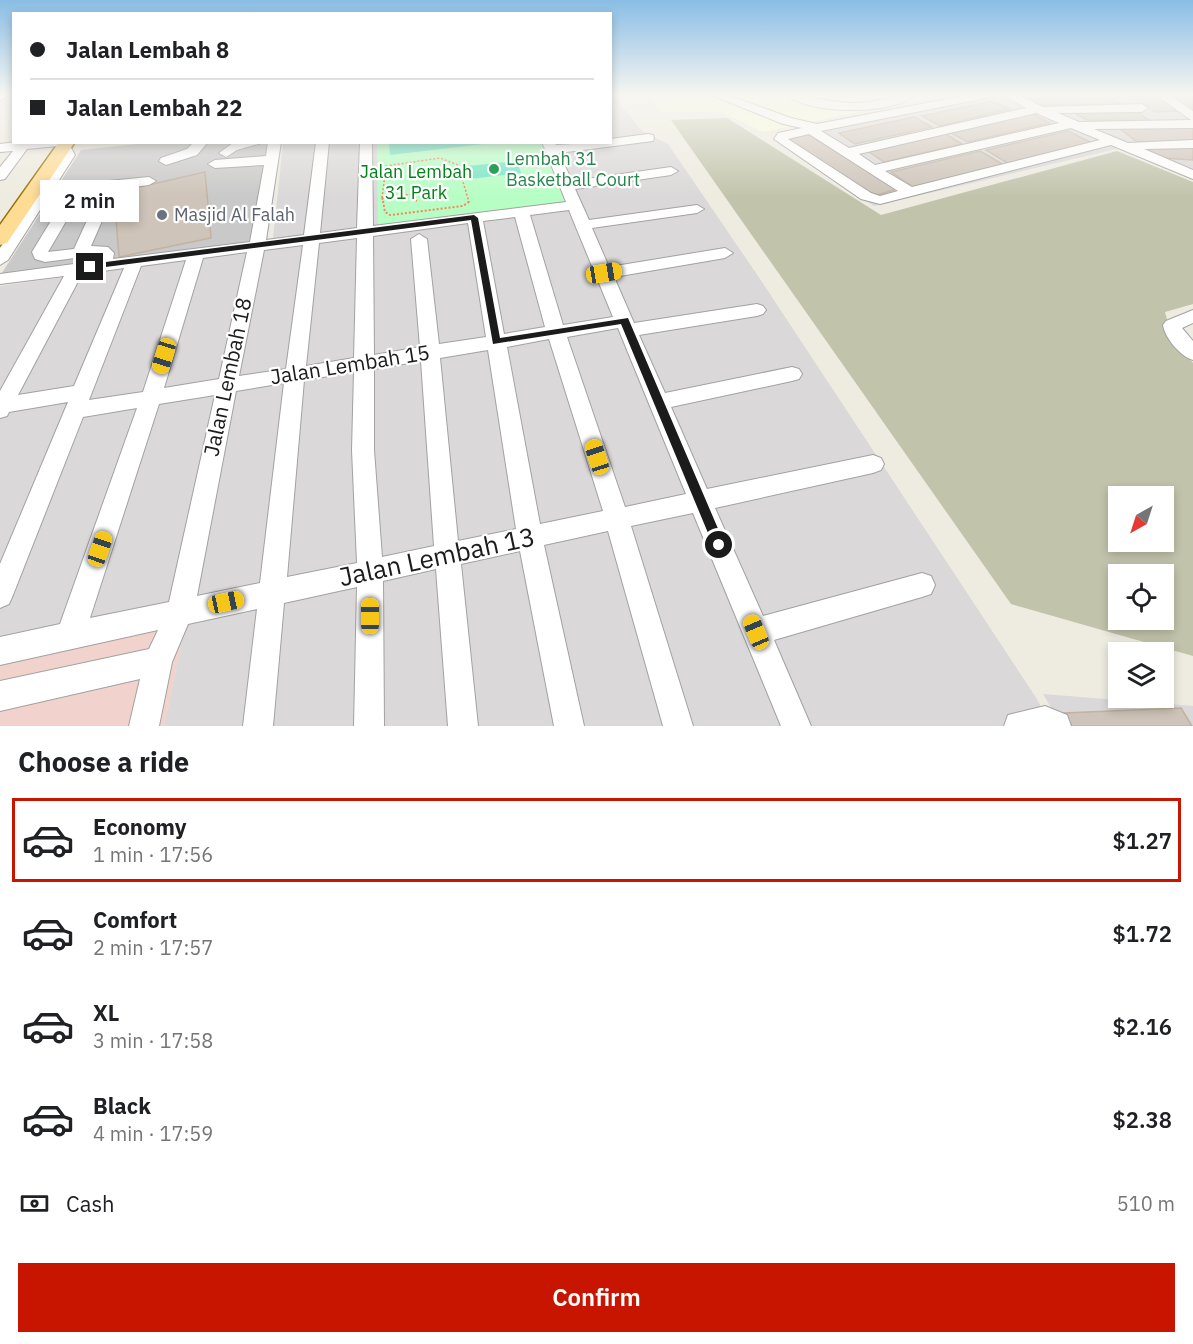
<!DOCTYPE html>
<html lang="en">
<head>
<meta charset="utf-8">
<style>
  body { margin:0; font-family:"IBM Plex Sans",sans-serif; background:#f2f2f2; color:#202124; height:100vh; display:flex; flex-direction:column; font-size:22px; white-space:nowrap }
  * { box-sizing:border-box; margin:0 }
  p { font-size:20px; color:#757577 }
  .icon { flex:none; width:33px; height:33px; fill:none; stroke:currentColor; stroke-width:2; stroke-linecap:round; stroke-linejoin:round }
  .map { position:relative; height:726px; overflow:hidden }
  .details { display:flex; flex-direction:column; background:#fff; flex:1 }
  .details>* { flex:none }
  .banner { position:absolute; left:12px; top:12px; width:600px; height:132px; border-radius:0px; box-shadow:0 3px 9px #0003; display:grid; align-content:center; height:132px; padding:0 18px; background:#fff }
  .needle { width:39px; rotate:219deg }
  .tools { position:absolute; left:1108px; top:486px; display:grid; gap:12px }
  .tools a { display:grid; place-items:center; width:66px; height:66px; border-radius:0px; background:#fff; box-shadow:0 3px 9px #0003; font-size:30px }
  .end { position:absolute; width:27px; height:27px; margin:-14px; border:8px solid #1b1b1b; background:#fff; box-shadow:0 0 0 3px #fff }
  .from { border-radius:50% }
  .bubble { position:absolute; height:42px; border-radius:0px; background:#fff; box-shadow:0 3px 9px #0003; font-size:20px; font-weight:600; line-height:42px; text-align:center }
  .car { position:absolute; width:18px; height:36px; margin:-18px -9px; border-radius:8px; box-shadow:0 0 4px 2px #0007; background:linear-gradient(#f5c518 24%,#345 0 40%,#f5c518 0 76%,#345 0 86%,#f5c518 0) }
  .banner b { display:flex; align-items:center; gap:21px; height:57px; font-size:22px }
  .banner b+b { border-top:2px solid #e0e0e0 }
  .banner i { width:15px; height:15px; background:#202124 }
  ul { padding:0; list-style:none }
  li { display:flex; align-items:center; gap:18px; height:84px; margin:0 12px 9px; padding:0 6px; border:3px solid transparent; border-radius:0px }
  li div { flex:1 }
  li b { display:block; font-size:22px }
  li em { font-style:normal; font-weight:600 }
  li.active { border-color:#c71500 }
  li>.icon { width:54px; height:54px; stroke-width:1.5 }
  h2 { padding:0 18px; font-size:27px; line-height:72px }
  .pay { display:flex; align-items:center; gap:15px; height:66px; padding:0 18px; font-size:22px }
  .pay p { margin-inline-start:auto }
  .primary-button { display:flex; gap:12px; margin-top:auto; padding:12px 18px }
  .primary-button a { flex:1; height:69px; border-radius:0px; background:#c71500; color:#fff; font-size:24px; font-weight:600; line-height:69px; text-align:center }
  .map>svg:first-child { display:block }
  .residential { fill:#dad8d8 }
  .commercial { fill:#f2d2cc }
  .education { fill:#fbffd8 }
  .religious { fill:#c9c9c9 }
  .construction { fill:#c1c3ab; fill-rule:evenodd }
  .park { fill:#b6fec4 }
  .pitch { fill:#75e6c6 }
  .building { fill:#cec4b9; stroke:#c1b2a1; stroke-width:1.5 }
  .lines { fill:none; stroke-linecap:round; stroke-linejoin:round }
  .minor-casing { stroke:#a2a2a2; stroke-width:2 }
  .major-casing { stroke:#937100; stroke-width:3 }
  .path-far1 { stroke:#ff8160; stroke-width:1.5; stroke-dasharray:2 2; stroke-linecap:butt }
  .path { stroke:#ff8160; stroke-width:2; stroke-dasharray:2 2; stroke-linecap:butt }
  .minor { fill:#fff; fill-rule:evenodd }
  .major { fill:#ffdc94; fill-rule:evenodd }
  .route { fill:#1b1b1b }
  .leisure-dot { fill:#2e9e5b; stroke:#fff; stroke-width:2 }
  .worship-dot { fill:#6b7280; stroke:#fff; stroke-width:2 }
  .labels { text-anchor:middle; stroke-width:4.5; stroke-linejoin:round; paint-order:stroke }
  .far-leisure-label { font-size:18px; fill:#27864d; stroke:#fff; text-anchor:start }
  .far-park-label { font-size:18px; fill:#018219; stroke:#fff }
  .far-worship-label { font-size:18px; fill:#5b616d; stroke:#fff; text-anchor:start }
  .street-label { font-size:21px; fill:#1b1b1b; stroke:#fff }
  .near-street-label { font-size:26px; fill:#1b1b1b; stroke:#fff }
</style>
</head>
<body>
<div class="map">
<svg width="1193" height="726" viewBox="0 0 1193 726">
  <rect width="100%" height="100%" fill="#eeebe0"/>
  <g class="residential">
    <polygon points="611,95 613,95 642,131 668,144 760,279 1035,696 1052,726 164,726 191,598 0,638 0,286 272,248 283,143 610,142"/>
    <polygon points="974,95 1193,95 1193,177 1125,147 874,206 773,139 815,128"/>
    <polygon points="1043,694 1193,706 1193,726 1062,726"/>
  </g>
  <polygon class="commercial" points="191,598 164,726 0,726 0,638"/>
  <polygon class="education" points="650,95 940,95 763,132 722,112 662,112"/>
  <polygon class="religious" points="155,142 272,143 253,243 0,276 81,150"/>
  <path class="construction" d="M727 118 881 215 1117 151 1193 182V304L1165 312 1172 337 1193 363V656L1011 604 671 120ZM1119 496H1164V542H1119ZM1119 574H1164V620H1119Z"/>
  <polygon class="park" points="377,143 541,143 569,203 378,226"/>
  <g class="pitch">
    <polygon points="389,143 389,142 492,143 390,155"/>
    <polygon points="517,161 521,173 470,179 467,166"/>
  </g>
  <g class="building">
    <polygon points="1025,95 1108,95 1121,104 1038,105"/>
    <polygon points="1130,95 1158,95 1181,111 1155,112"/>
    <polygon points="1165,95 1193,95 1193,114"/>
    <polygon points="992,101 1010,109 940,126 922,116"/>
    <polygon points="1133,109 1150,121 1087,120 1071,111"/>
    <polygon points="1029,112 1050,123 968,142 949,132"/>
    <polygon points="914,117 932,127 855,144 839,133"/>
    <polygon points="1119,128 1193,128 1193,141 1137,142"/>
    <polygon points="1068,131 1092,143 1009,164 986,150"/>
    <polygon points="806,133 897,189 871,197 782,139"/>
    <polygon points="944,133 962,144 884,162 866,150"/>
    <polygon points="1193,146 1193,160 1162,158 1140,147"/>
    <polygon points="980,151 1004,165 913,187 891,172"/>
    <polygon points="205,172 211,238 119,257 114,193"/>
    <polygon points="1181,708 1192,726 1072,726 1064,713"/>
  </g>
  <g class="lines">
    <g class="minor-casing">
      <g id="minor">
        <polygon points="0,95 9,95 0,101"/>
        <path d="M711 95H728L791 118 817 124 968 95H992L986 98 821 131 849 148 1026 108 1003 95H1018L1043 107 1142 104 1148 108 1142 112 1058 113 1079 122 1191 120 1156 95H1170L1193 111V128L1094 129 1128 143 1193 140V148L1144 149 1193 170V179L1111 145 880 204 861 199 774 139 778 133 802 128 783 124ZM1036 113 1059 123 875 165 859 154ZM1071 128 1100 140 912 187 885 171ZM809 134 898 191 880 196 871 193 788 139Z"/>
        <path d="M787 95C810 95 831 103 854 103 875 103 895 95 916 95 893 115 810 115 787 95Z"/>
        <path d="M648 134 653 135 654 138 653 141 559 153 572 181 671 167 678 171 671 175 575 189 589 220 697 205 704 209 697 213 592 228 609 267 725 248 733 253 725 258 614 277 634 323 757 304 763 306 766 310 763 314 757 316 639 335 665 393 792 367 799 369 802 374 799 379 792 381 671 407 707 489 873 455 881 458 884 464 881 470 873 473 715 508 763 616 922 573 931 576 935 585 931 594 922 597 774 640 811 726H781L693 513 631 526 693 726H663L608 531 544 545 584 726H554L520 551 461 564 478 726H448L436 569 383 581 384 726H354L357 587 284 603 273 726H243L257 609 188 624 172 662 159 726H129L140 679 0 711V681L149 649 158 630 0 665V637L60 624 137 408 83 417 13 595 9 604 0 608V564L68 402 9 412 7 416 0 418V391L64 276 0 284V274L96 261 97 255 45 262 35 259 32 252 71 188 88 183 149 177 156 181 149 185 116 189 91 246 108 247 114 253 113 259 250 242 264 165 215 168 208 164 215 160 266 156 268 142H281L266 240 304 235 316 142H329L320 233 357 228 360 142H372L373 226 566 202 542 142H555L556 145 610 142V139ZM101 190 74 249 48 252 82 194ZM569 210 575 225 613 317 563 325 530 215ZM515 217 545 327 504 334 483 221ZM468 223 486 337 439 344 427 239 419 234 411 239 420 347 374 355 373 236ZM357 238 354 358 306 366 319 243ZM303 245 286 369 239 376 264 250ZM247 252 219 379 164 388 203 258ZM186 260 143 392 89 400 141 266ZM124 268 74 386 18 395 82 274ZM618 328 686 494 625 507 567 337ZM549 339 603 511 540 524 507 347ZM488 350 516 529 458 541 440 358ZM421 361 434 546 382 557 374 450V369ZM354 372 352 450 357 563 287 577 304 380ZM284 383 260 583 197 596 236 391ZM215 395 169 602 90 618 159 404Z"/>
        <polygon points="15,142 63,142 69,144 75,155 8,260 0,265 0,248 61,155 58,146 27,149 5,179 0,180 0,167 13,151 0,152 0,144"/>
        <polygon points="194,142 208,142 197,155 166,165 159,161 161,158 187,149"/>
        <polygon points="265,142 237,150 226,157 219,153 233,143"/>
        <path d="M1193 310V323L1182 328 1193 341V360C1180 356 1165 338 1163 325L1166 321Z"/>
        <polygon points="1045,706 1067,715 1071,726 1004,726 1008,715"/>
      </g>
    </g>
    <g class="major-casing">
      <polygon id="major" points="59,142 75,142 7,243 0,245 0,225"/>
    </g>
    <g class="path-far1">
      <polyline points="385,179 395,178"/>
      <polyline points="413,194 414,200 417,201"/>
      <polyline points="382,198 383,202"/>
      <polyline points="382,198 386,166 440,158 458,165 469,202"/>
      <polyline points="382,198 436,191"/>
    </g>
    <polyline class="path" points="383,201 385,212 390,215 463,206 470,201"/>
    <use href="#minor" class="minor"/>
    <use href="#major" class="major"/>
  </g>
  <linearGradient id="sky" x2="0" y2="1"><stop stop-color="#89bde5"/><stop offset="0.48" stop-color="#f7f6f1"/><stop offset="1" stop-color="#f7f6f1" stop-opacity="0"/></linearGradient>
  <rect width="1193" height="197" fill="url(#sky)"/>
  <polygon class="route" points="474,215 478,218 500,338 628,318 725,545 724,549 715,549 713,545 621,324 493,344 471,220 90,269 86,267 90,264"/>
  <circle class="leisure-dot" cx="494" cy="169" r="6"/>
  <circle class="worship-dot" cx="162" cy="215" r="6"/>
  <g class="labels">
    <g class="far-leisure-label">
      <text x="506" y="165">Lembah 31<tspan x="506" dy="21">Basketball Court</tspan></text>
    </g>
    <g class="far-park-label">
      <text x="416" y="178">Jalan Lembah<tspan x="416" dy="21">31 Park</tspan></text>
    </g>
    <g class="far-worship-label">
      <text x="174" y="221">Masjid Al Falah</text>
    </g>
    <g class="street-label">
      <text transform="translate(350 365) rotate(-9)" y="7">Jalan Lembah 15</text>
      <text transform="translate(228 377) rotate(-78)" y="7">Jalan Lembah 18</text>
    </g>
    <g class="near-street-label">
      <text transform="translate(437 557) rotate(-12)" y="9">Jalan Lembah 13</text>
    </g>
  </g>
</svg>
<div class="tools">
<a><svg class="needle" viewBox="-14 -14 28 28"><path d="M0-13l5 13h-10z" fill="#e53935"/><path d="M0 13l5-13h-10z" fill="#757577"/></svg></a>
<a><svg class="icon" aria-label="locate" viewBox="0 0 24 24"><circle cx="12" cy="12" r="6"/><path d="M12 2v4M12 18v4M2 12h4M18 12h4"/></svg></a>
<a><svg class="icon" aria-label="layers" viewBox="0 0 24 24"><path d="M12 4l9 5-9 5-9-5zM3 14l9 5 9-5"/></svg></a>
</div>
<i class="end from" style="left:719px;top:545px"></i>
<i class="end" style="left:90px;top:267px"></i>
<div class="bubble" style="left:40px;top:180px;width:99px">2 min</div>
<i class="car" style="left:604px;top:273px;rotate:81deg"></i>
<i class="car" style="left:164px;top:356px;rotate:197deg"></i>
<i class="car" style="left:597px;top:457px;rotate:342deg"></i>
<i class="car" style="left:100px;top:549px;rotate:19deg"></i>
<i class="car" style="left:226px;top:602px;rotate:78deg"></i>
<i class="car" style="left:370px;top:616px;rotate:0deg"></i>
<i class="car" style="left:756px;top:632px;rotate:337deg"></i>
<div class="banner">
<b><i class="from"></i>Jalan Lembah 8</b>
<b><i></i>Jalan Lembah 22</b>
</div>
</div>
<section class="details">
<h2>Choose a ride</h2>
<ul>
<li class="active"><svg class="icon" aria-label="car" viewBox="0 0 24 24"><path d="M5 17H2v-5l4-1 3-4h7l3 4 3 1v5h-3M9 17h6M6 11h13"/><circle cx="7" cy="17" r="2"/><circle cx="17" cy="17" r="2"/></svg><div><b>Economy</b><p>1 min · 17:56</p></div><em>$1.27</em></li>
<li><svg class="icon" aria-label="car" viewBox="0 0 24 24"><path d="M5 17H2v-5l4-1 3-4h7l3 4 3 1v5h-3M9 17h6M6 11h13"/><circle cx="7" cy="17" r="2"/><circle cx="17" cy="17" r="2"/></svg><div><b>Comfort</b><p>2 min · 17:57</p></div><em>$1.72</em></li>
<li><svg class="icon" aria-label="car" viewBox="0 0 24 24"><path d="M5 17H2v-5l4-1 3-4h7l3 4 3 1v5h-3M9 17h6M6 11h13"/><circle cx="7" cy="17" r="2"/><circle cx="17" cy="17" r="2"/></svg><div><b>XL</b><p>3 min · 17:58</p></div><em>$2.16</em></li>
<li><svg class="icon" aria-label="car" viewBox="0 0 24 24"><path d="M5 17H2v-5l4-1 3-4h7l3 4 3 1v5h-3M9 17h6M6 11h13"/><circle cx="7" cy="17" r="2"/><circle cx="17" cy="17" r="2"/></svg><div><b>Black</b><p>4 min · 17:59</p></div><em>$2.38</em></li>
</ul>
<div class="pay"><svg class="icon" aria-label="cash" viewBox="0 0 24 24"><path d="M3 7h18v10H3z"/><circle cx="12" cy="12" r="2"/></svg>Cash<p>510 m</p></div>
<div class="primary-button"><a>Confirm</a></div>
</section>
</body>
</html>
